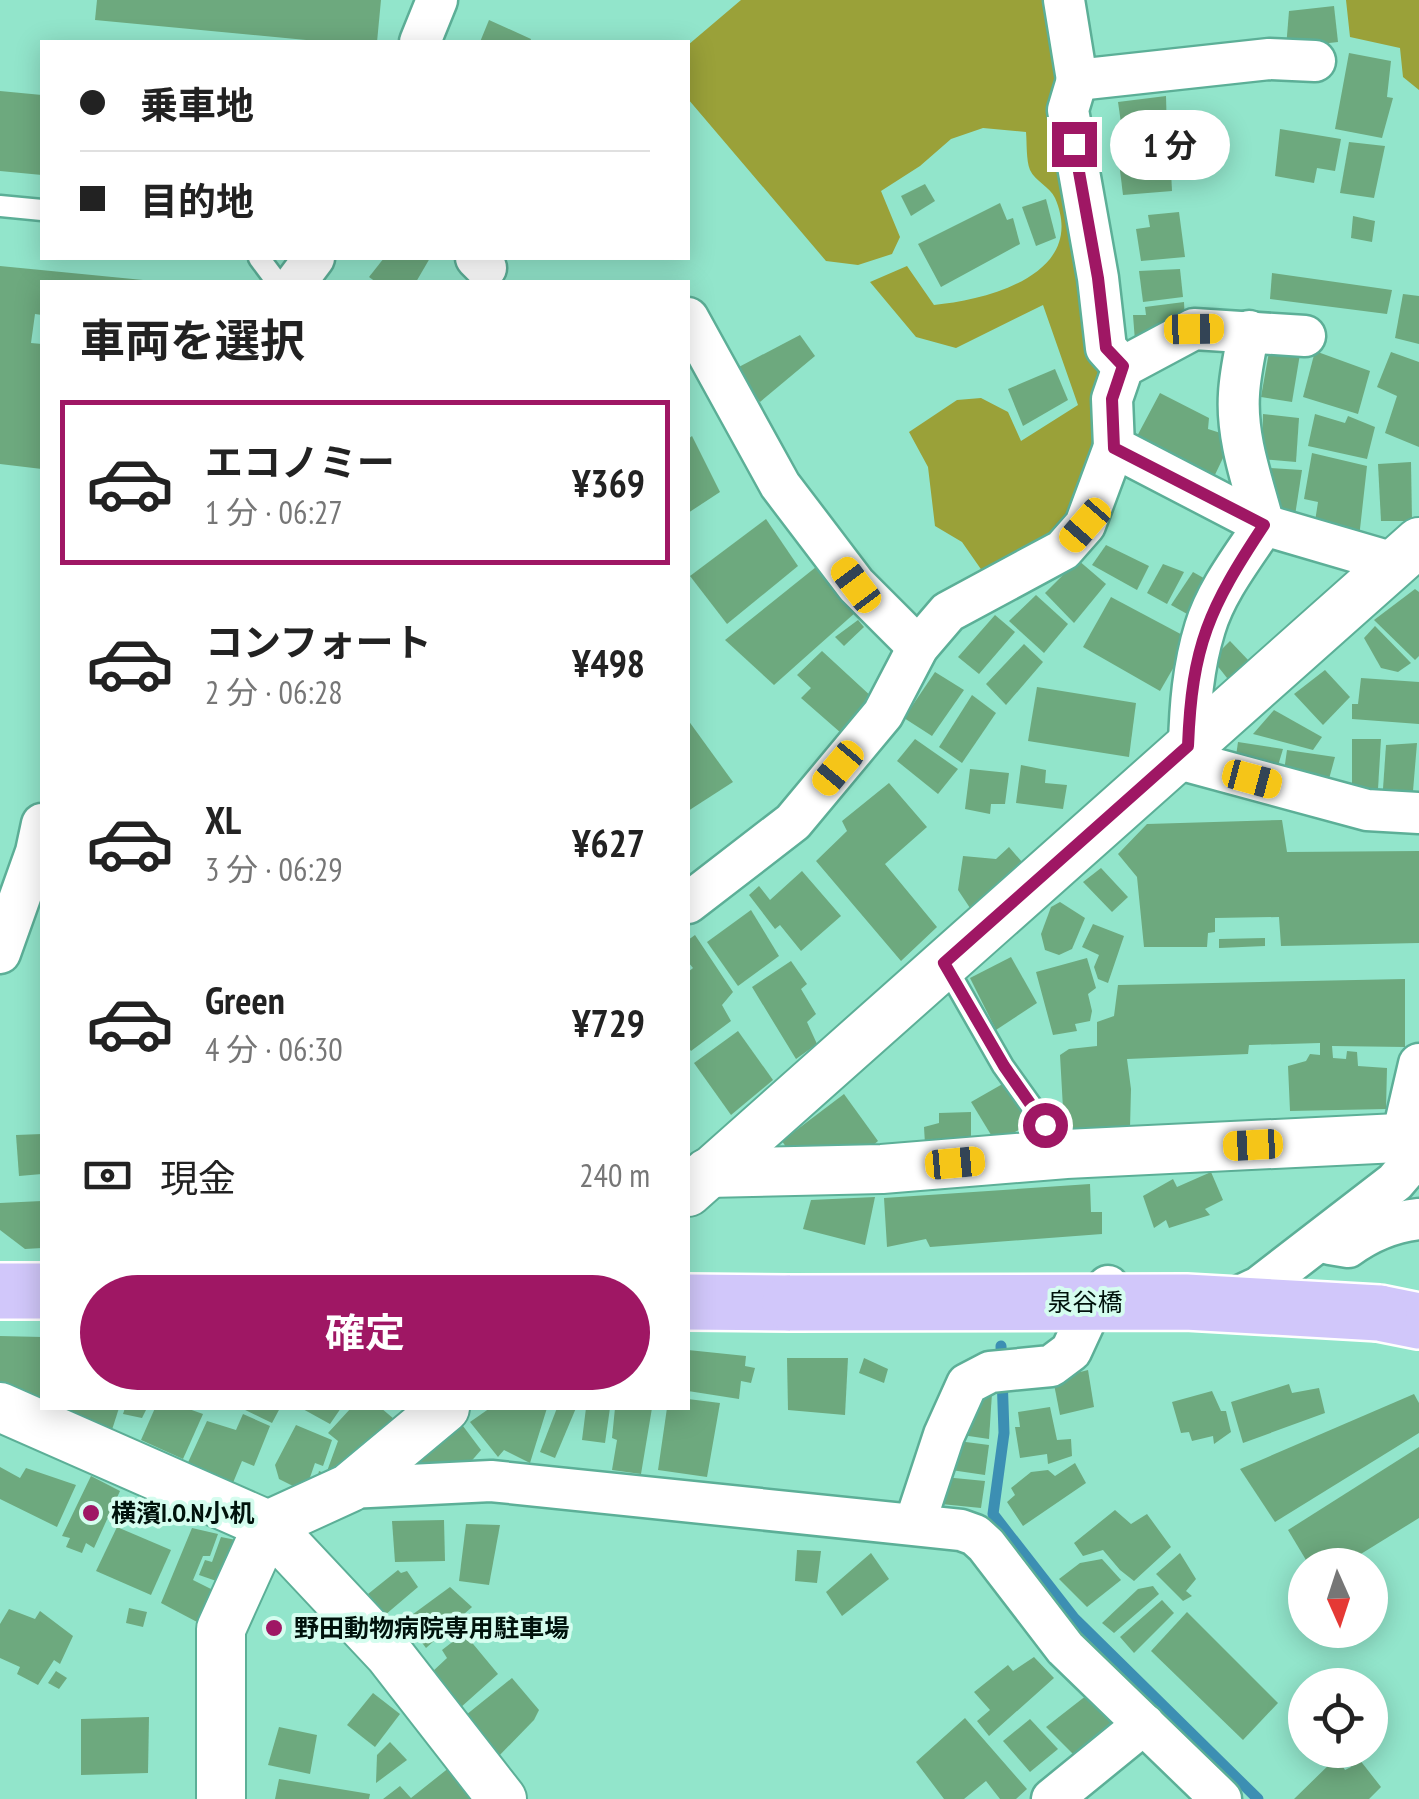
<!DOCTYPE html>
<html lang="ja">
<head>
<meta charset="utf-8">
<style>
  body { margin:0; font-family:"PT Sans Narrow","Noto Sans JP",sans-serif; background:#f2f2f2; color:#222; height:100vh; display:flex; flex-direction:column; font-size:38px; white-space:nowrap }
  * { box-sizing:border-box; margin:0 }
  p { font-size:32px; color:#767676 }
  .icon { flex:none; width:55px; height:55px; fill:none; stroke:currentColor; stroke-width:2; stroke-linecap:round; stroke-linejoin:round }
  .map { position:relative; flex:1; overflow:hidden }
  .details { position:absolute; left:40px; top:280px; width:650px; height:1130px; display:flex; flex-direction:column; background:#fff; border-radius:0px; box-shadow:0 5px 25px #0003 }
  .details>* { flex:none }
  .hud { position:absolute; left:40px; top:40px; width:650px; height:220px; border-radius:0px; box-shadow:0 5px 25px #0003; display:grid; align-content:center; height:220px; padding:0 40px; background:#fff }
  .needle { width:65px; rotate:177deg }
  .fabs { position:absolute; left:1288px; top:1548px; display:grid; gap:20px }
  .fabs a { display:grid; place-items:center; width:100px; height:100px; border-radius:50%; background:#fff; box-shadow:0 5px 25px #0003; font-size:50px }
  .end { position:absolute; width:45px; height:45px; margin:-22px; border:12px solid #9f1764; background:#fff; box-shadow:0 0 0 5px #fff }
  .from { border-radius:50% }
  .bubble { position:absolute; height:70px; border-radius:35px; background:#fff; box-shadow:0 5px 25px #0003; font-size:32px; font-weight:700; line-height:70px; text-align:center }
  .car { position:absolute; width:30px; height:60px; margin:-30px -15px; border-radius:12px; box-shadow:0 0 8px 2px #0007; background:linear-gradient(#f5c518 24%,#345 0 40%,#f5c518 0 76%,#345 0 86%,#f5c518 0) }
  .hud b { display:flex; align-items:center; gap:35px; height:95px; font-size:38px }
  .hud b+b { border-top:2px solid #e0e0e0 }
  .hud i { width:25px; height:25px; background:#222 }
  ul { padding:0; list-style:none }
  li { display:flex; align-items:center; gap:30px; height:165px; margin:0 20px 15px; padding:0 20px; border:5px solid transparent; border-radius:0px }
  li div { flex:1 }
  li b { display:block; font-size:38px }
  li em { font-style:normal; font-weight:700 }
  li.active { border-color:#9f1764 }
  li>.icon { width:90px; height:90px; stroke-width:1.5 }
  h2 { padding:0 40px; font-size:45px; line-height:120px }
  .pay { display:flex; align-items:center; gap:25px; height:110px; padding:0 40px; font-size:38px }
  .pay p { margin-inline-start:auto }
  .cta { display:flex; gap:20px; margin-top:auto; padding:20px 40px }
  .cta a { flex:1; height:115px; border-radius:60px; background:#9f1764; color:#fff; font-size:40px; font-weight:700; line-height:115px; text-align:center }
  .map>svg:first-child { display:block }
  .forest { fill:#9aa139 }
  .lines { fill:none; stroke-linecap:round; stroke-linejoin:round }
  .stream { stroke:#3c8fb3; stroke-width:11 }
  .building { fill:#6da97e }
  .service-casing { stroke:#5caf97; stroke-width:25 }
  .minor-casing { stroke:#5caf97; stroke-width:45 }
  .tertiary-casing { stroke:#5caf97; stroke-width:52 }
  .primary-casing { stroke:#fff; stroke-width:60 }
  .service { stroke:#fff; stroke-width:20 }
  .minor { stroke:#fff; stroke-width:40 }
  .tertiary { stroke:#fff; stroke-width:48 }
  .primary { stroke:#d1c7fa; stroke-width:55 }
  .primary-bridge-casing { stroke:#fff; stroke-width:60; stroke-linecap:butt }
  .primary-bridge { stroke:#d1c7fa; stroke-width:55 }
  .route { stroke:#9f1764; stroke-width:12 }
  .poi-dot { fill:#9f1764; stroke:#d5fdef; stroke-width:4 }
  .labels { text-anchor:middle; stroke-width:8; stroke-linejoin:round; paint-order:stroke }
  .street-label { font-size:25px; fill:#00120c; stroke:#d5fdef }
  .poi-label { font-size:25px; font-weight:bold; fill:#00120c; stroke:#d5fdef; text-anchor:start }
</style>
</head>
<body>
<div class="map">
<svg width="1419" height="1799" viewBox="0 0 1419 1799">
  <rect width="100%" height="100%" fill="#92e5cb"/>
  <g class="forest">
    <path d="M741 0H1055L1109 371 1104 449 1054 543 985 575 962 542 935 526 928 467 909 432 957 400 981 398 1008 412 1021 441 1078 405 1043 305 956 348 916 337 870 282 907 266 934 305C988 300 1088 274 1055 198 1050 187 1035 181 1030 170 1026 160 1027 143 1026 132L983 128 951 139 920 166 881 191 900 237 892 254 858 265 826 261 688 99V45Z"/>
    <polygon points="1346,0 1419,0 1419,90 1403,77 1400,48 1350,37"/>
  </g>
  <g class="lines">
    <polyline class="stream" points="1001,1346 1004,1433 993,1514 1074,1618 1258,1799"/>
  </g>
  <g class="building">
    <polygon points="97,0 381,0 377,42 327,42 95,20"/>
    <polygon points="1334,6 1338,42 1286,48 1289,11"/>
    <polygon points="489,20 531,39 530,42 480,42"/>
    <polygon points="1349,53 1391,61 1387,97 1393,98 1382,138 1335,129"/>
    <polygon points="0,91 42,95 42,175 0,171"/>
    <polygon points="1166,96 1167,134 1123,137 1118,102"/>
    <polygon points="1280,129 1341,139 1335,171 1317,168 1314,183 1275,176"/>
    <polygon points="1349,142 1385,146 1374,198 1340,193"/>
    <polygon points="1170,152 1172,191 1123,195 1118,154"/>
    <polygon points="925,184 935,201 911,216 901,196"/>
    <polygon points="1046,199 1056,238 1036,246 1022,207"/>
    <polygon points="1000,203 1007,220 1013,218 1020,244 941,287 918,244"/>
    <polygon points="1179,212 1185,257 1141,261 1136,229 1150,227 1148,215"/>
    <polygon points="1353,216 1375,221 1372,242 1351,238"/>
    <polygon points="384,258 430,258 416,282 376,282 369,277"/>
    <polygon points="0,266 143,280 142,282 42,282 42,315 35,314 31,343 42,344 42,469 0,464"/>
    <polygon points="1180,269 1183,297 1143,302 1139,271"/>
    <polygon points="1272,273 1392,290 1387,314 1270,299"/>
    <polygon points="1403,294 1419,296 1419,344 1395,338"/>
    <polygon points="1184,302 1185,323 1135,341 1133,315 1146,315 1145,307"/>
    <polygon points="800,335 815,356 760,402 735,369"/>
    <polygon points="1315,351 1370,371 1358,414 1303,397"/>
    <polygon points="1269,352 1300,354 1292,402 1261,397"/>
    <polygon points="1391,352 1419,362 1419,447 1385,433 1397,396 1377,387"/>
    <polygon points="1055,369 1068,400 1023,426 1008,389"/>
    <polygon points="1160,393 1209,418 1208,429 1233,437 1212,481 1135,440"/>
    <polygon points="1263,414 1299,418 1296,462 1262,459"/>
    <polygon points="1315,414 1345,423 1348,416 1375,427 1367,459 1308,446"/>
    <polygon points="692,436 720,492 688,513 688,439"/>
    <polygon points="1312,453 1367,466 1359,538 1314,528 1318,502 1304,499"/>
    <polygon points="1411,462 1412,521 1381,521 1378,464"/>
    <polygon points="1269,468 1302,470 1294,522 1275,518"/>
    <polygon points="766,519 798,566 727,624 690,576"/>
    <polygon points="1106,545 1149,566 1137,590 1092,565"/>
    <polygon points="1078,560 1106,584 1074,623 1045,593"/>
    <polygon points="1163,564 1184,572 1167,604 1147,593"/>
    <polygon points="816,567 856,612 774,685 725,640"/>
    <polygon points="1193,572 1216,585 1198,620 1171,605"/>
    <polygon points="1415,589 1419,592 1419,656 1415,660 1374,620"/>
    <polygon points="1036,595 1068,624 1044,653 1009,621"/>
    <polygon points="1111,597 1190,639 1160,691 1083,647"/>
    <polygon points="995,615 1015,632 979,674 958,657"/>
    <polygon points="858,620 864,627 844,646 835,637"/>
    <polygon points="1375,626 1411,663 1398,672 1381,668 1364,638"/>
    <polygon points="1230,641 1250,662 1231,683 1212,659"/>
    <polygon points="1024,644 1043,662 1006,705 986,684"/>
    <polygon points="822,651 873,698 841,733 801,698 811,688 797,675"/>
    <polygon points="1325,670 1350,697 1323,725 1294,694"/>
    <polygon points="935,672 964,690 932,736 904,718"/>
    <polygon points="1361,678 1419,682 1419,724 1352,719 1352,704 1358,704"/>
    <polygon points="1037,687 1136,703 1129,757 1028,741"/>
    <polygon points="972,695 996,713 962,763 939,747"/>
    <polygon points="1274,710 1322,737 1313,750 1253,734"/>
    <polygon points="688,720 733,782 688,811"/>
    <polygon points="915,739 958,769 938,794 897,761"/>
    <polygon points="1352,739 1381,739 1378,789 1352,786"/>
    <polygon points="1238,742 1283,749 1277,769 1235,763"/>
    <polygon points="1417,743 1413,791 1383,789 1386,745"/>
    <polygon points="1287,750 1335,757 1329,779 1284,771"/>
    <polygon points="1021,765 1046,770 1045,783 1067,785 1063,809 1016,803"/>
    <polygon points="970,769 1009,773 1005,804 991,804 990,814 965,809"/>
    <polygon points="889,783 927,827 885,864 937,927 901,961 816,861 847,831 842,821"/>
    <polygon points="1282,820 1287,852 1419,851 1419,943 1281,946 1279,917 1215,918 1215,932 1208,933 1207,947 1144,947 1137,877 1118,854 1147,824"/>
    <polygon points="1009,847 1022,862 970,908 958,890 963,856 996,859"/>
    <polygon points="1101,868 1128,897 1112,912 1083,882"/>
    <polygon points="802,871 841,916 801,951 780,925 775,929 749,895 759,886 770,900"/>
    <polygon points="1060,902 1085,918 1072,949 1059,955 1045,950 1041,934 1051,907"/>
    <polygon points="751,910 779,956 738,986 707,942"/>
    <polygon points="1093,924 1124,936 1108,983 1098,979 1094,967 1099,955 1082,947"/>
    <polygon points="695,935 733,992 722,1005 731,1021 691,1051 688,1047 688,972 693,968 688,962 688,940"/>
    <polygon points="1265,938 1265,946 1219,948 1219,939"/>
    <polygon points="1011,957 1037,1003 996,1030 970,978"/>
    <polygon points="1087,958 1096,988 1088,994 1092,1011 1090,1021 1075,1024 1077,1031 1053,1035 1036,972"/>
    <polygon points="791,961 807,984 801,989 816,1014 807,1022 817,1044 796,1059 752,987"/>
    <polygon points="1405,979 1405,1047 1332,1046 1333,1058 1346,1059 1347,1051 1357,1052 1358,1066 1387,1068 1386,1109 1290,1111 1288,1066 1306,1061 1310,1054 1320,1055 1320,1043 1249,1045 1248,1054 1127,1059 1131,1089 1130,1128 1072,1133 1064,1126 1060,1055 1069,1049 1097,1046 1097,1022 1114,1016 1118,985"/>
    <polygon points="738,1031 773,1080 731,1115 694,1063"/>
    <polygon points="1006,1082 1029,1124 996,1143 971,1102"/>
    <polygon points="844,1094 878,1141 866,1151 792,1156 782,1141"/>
    <polygon points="971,1112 971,1141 925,1144 924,1127 939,1123 939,1113"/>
    <polygon points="42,1134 42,1174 19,1176 16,1135"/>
    <polygon points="1211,1172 1223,1200 1205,1209 1210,1215 1169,1228 1166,1220 1154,1228 1143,1196 1173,1179 1177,1187"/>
    <polygon points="1090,1184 1091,1212 1102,1212 1102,1234 930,1247 926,1239 887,1247 884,1198"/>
    <polygon points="875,1197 865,1245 803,1229 811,1200"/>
    <polygon points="42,1201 42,1248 25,1249 0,1230 0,1203"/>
    <polygon points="0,1336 42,1337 42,1398 36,1397 32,1405 17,1399 21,1390 0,1383"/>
    <polygon points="688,1350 746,1356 745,1366 755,1368 751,1383 741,1381 739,1399 688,1391"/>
    <polygon points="787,1358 848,1358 845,1415 788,1410"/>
    <polygon points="864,1358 888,1369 884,1383 859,1373"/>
    <polygon points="1088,1370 1094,1407 1060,1415 1053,1379"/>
    <polygon points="1289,1384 1292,1393 1319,1388 1325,1413 1243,1443 1231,1402"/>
    <polygon points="1212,1391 1221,1411 1226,1411 1231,1432 1214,1444 1213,1436 1192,1441 1189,1432 1181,1433 1172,1402"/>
    <polygon points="981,1393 992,1393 989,1439 962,1435"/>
    <polygon points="1414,1394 1419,1403 1419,1433 1275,1522 1240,1469"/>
    <polygon points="688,1399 720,1403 707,1477 658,1470 667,1408 688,1408"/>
    <polygon points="1050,1407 1057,1440 1071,1439 1072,1456 1048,1464 1047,1454 1020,1458 1015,1427 1020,1427 1018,1412"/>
    <polygon points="52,1408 119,1408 110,1436"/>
    <polygon points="125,1408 147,1408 142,1418 123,1414"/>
    <polygon points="155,1408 186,1408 203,1414 183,1459 141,1440"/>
    <polygon points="241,1408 280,1408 272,1423"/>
    <polygon points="301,1408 341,1408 330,1424"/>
    <polygon points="351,1408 381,1408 394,1419 314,1491 319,1471 326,1474 338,1441 328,1433"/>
    <polygon points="490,1408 547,1408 530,1463 504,1450 498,1457 470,1422"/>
    <polygon points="557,1408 576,1408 555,1458 540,1452"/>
    <polygon points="586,1408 610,1408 605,1443 582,1440"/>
    <polygon points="615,1408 652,1408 641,1474 612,1470 617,1440 612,1438"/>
    <polygon points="243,1414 270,1426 254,1466 242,1461 230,1490 185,1469 207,1421 236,1430"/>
    <polygon points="460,1422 481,1450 461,1473 426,1471 415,1463"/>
    <polygon points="296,1425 332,1440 323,1466 315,1463 305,1492 279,1479 275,1465"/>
    <polygon points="958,1441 989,1445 985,1475 951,1470"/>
    <polygon points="1419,1447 1419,1518 1343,1565 1309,1565 1288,1530"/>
    <polygon points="1075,1463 1086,1483 1023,1526 1007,1502 1015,1495 1011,1488 1031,1472 1048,1470 1055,1476"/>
    <polygon points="0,1467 20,1478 26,1468 76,1485 57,1527 0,1499"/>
    <polygon points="91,1476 120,1491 94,1548 86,1543 82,1553 66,1547 70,1538 62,1536"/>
    <polygon points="944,1477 985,1481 981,1508 941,1504"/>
    <polygon points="1115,1510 1131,1524 1147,1514 1171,1547 1134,1581 1120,1570 1103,1550 1083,1556 1074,1543"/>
    <polygon points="444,1520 445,1561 395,1562 392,1521"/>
    <polygon points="466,1524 500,1525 489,1585 459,1581"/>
    <polygon points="117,1527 171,1550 151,1595 96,1571"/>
    <polygon points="192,1528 218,1534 210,1556 203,1556 193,1580 213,1590 199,1623 161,1603"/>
    <polygon points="221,1537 241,1541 225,1584 199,1575 205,1560 212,1562"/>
    <polygon points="797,1550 821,1551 817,1583 795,1581"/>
    <polygon points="871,1553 889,1579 842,1616 826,1592"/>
    <polygon points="1180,1553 1196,1579 1186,1591 1192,1596 1183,1601 1156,1574"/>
    <polygon points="1102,1559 1121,1580 1087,1607 1059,1579 1080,1563"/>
    <polygon points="398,1570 401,1573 407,1571 418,1587 385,1615 368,1594"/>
    <polygon points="1153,1586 1159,1594 1114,1633 1102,1623 1138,1589"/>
    <polygon points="450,1587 472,1607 426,1648 405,1620"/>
    <polygon points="1162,1600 1174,1613 1134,1653 1120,1637"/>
    <polygon points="129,1608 147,1612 143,1627 126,1623"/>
    <polygon points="9,1609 35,1619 40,1611 73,1636 60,1664 54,1660 38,1685 17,1674 20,1667 0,1658 0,1624"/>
    <polygon points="1187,1612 1278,1703 1243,1740 1151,1651"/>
    <polygon points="464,1633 498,1674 460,1708 431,1673 447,1658 442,1650"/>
    <polygon points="1034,1657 1054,1678 989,1736 977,1721 990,1710 974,1692 1008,1665 1013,1671"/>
    <polygon points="56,1671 67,1678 59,1689 48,1683"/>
    <polygon points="512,1678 539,1710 534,1720 495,1760 461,1719"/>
    <polygon points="373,1693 400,1714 375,1747 347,1725"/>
    <polygon points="1087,1695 1112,1724 1074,1755 1046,1727"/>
    <polygon points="149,1717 148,1773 81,1775 81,1719"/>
    <polygon points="965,1718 1027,1789 1016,1799 1000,1799 986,1781 964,1799 944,1799 916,1762"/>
    <polygon points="1030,1719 1058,1749 1030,1772 1003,1741"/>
    <polygon points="279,1727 317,1735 310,1774 268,1765"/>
    <polygon points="390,1742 407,1760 376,1783 377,1755"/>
    <polygon points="1348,1750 1352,1750 1381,1787 1369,1799 1294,1799 1337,1757 1345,1770 1351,1767 1343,1753"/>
    <polygon points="450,1767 472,1796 469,1799 383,1799 400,1786 411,1798"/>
    <polygon points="279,1779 370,1794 369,1799 275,1799"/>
  </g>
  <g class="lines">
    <g class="service-casing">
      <g id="service">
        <polyline points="0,206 42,210"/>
        <polyline points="259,258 277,282"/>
        <polyline points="944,963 1003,1066 1065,1153"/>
      </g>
    </g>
    <g class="minor-casing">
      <g id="minor">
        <polyline points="1064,0 1077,80 1269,59 1315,61"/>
        <polyline points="420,42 437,0"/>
        <polyline points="1077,80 1068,110 1098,278 1106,348 1123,367"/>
        <polyline points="476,258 486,268"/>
        <polyline points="296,282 314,258"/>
        <polyline points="688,318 780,485 856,585 918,647"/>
        <polyline points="1305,336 1194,329 1123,367 1112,399 1114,447 1264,525 1394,563"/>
        <path d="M1189 746C1190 706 1193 667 1205 628 1216 591 1243 557 1264 525 1253 483 1236 438 1239 394 1240 373 1245 352 1249 331"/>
        <polyline points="1175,758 1367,810 1419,813"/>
        <polyline points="688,903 793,822 883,714 918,647 948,612 1063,550 1085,525 1114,447"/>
        <polyline points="0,953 36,852 42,824"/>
        <polyline points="1402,1137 1419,1064"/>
        <path d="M1330 1244 1348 1247C1370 1231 1392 1222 1419 1219"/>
        <polyline points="1223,1304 1259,1287 1395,1182 1413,1161 1419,1146"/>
        <polyline points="349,1488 491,1481 961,1530 975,1535 986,1545 1065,1648 1221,1799"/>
        <polyline points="915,1523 944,1435 967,1384 990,1372 1051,1366 1071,1351 1089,1312 1108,1286"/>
        <polyline points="1052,1799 1144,1724"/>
      </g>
    </g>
    <g class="tertiary-casing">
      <g id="tertiary">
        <polyline points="707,1173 882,1169 1066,1154 1419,1137"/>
        <polyline points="688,1192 1419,542"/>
        <polyline points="0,1407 268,1525 389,1654 502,1799"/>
        <polyline points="221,1799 221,1629 268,1525 349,1488 445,1408"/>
      </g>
    </g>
    <g class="primary-casing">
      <g id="primary">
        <polyline points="0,1291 42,1291"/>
        <polyline points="688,1302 790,1303"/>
        <polyline points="1379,1313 1419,1321"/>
      </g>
    </g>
    <use href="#service" class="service"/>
    <use href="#minor" class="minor"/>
    <use href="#tertiary" class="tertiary"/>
    <use href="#primary" class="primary"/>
    <g class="primary-bridge-casing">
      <polyline id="primary-bridge" points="790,1303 1186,1302 1379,1313"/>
    </g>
    <use href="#primary-bridge" class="primary-bridge"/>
  </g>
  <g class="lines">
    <path class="route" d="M1045 1125 1004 1066 944 963 1188 746C1192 645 1209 608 1264 525L1114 448 1112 399 1123 366 1106 348 1098 278 1074 144"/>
  </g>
  <g class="poi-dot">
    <circle cx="91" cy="1513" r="10"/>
    <circle cx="274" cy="1628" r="10"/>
  </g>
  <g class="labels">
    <g class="street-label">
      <text x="1085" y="1311">泉谷橋</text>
    </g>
    <g class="poi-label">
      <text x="111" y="1522">横濱I.O.N小机</text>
      <text x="294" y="1637">野田動物病院専用駐車場</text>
    </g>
  </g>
</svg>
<div class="fabs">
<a><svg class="needle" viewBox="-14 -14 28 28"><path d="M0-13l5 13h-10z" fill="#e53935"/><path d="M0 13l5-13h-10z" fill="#767676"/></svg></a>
<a><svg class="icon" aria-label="locate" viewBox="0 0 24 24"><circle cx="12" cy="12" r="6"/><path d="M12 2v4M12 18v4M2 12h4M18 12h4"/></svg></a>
</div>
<i class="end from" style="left:1045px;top:1125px"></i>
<i class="end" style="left:1074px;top:144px"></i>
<div class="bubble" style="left:1110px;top:110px;width:120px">1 分</div>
<i class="car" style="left:1194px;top:329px;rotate:89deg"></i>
<i class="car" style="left:1085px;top:525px;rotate:221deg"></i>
<i class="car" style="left:856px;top:585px;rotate:323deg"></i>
<i class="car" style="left:838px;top:768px;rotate:220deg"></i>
<i class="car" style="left:1252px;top:779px;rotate:105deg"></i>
<i class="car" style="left:1253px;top:1145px;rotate:267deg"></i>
<i class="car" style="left:955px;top:1163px;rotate:85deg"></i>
<div class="hud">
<b><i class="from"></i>乗車地</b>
<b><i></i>目的地</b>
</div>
<section class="details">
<h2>車両を選択</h2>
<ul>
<li class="active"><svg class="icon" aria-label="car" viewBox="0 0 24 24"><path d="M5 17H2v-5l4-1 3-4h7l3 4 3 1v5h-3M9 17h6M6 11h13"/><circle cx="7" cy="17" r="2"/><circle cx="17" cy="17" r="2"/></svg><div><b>エコノミー</b><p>1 分 · 06:27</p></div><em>¥369</em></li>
<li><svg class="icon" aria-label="car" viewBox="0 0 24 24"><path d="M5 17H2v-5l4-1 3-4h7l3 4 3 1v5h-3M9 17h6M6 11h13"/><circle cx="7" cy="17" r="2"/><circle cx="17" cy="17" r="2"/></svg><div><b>コンフォート</b><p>2 分 · 06:28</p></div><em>¥498</em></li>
<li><svg class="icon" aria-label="car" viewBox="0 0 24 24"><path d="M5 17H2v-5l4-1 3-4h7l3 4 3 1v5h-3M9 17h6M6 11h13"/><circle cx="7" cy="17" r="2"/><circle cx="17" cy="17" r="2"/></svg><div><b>XL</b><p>3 分 · 06:29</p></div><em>¥627</em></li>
<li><svg class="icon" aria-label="car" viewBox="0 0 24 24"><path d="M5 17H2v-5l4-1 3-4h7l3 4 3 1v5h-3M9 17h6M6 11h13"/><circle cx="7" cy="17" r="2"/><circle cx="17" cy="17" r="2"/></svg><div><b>Green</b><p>4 分 · 06:30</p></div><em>¥729</em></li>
</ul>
<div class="pay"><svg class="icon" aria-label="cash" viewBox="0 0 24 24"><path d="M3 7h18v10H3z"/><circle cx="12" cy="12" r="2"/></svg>現金<p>240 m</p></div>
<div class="cta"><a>確定</a></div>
</section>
</div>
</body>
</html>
